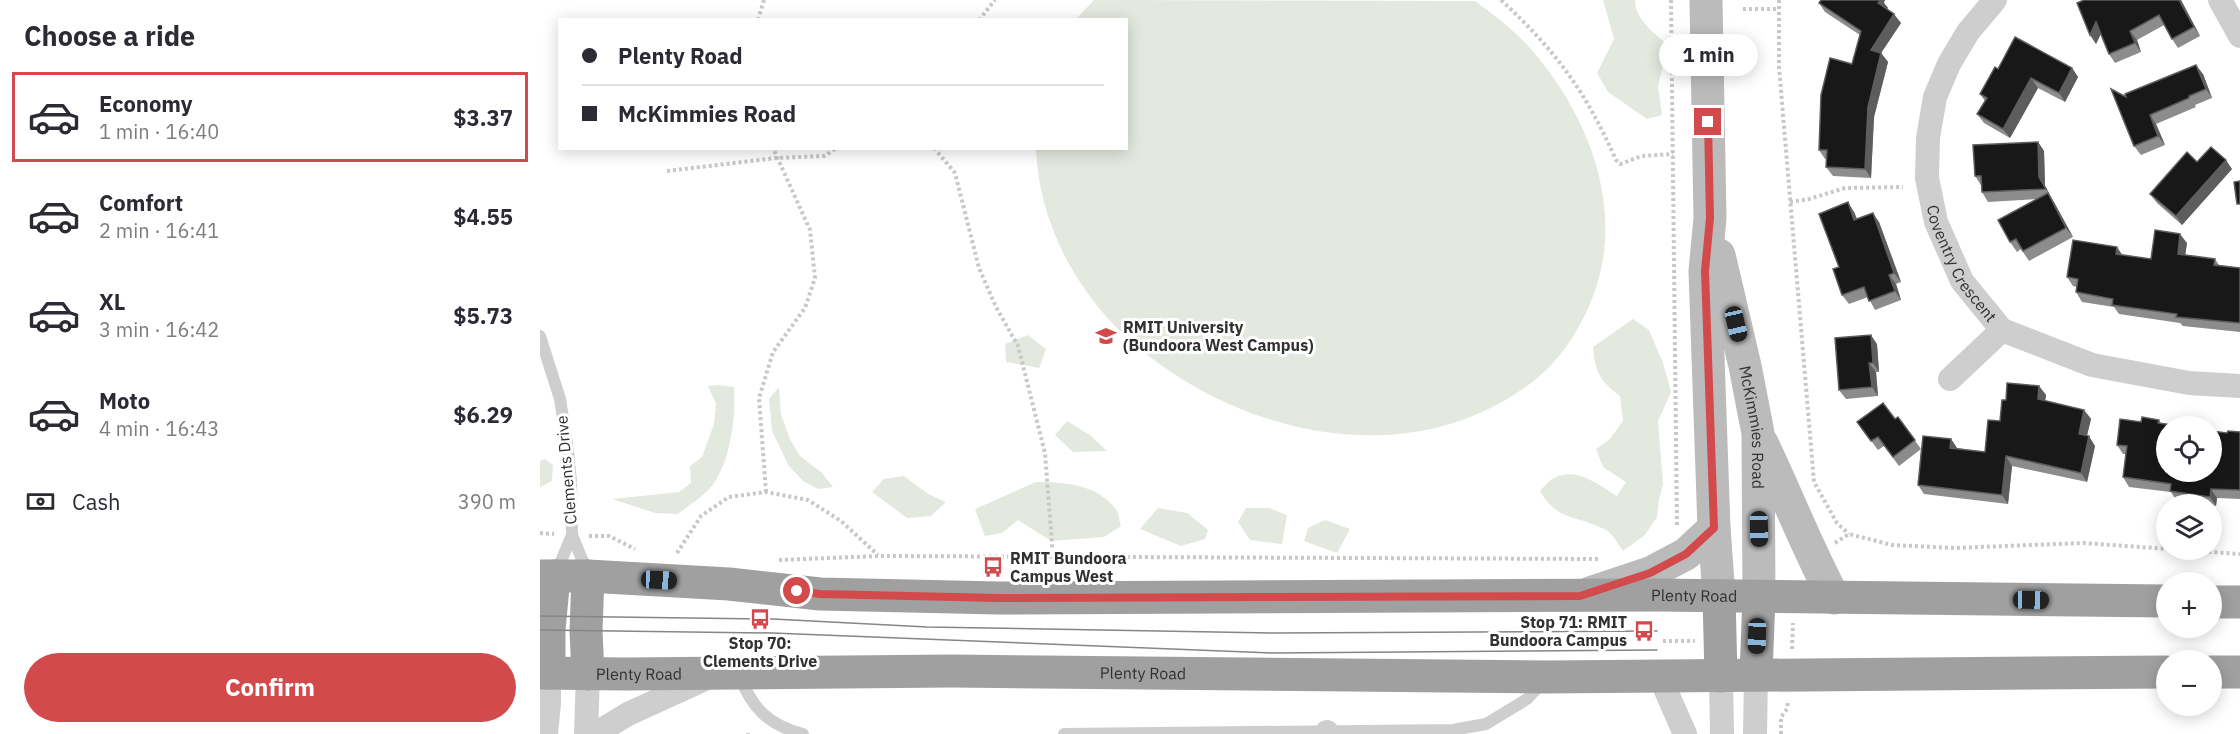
<!DOCTYPE html>
<html lang="en">
<head>
<meta charset="utf-8">
<style>
  body { margin:0; font-family:"IBM Plex Sans",sans-serif; background:#f2f2f3; color:#2b2b33; height:100vh; display:flex; flex-direction:column; font-size:22px; white-space:nowrap }
  * { box-sizing:border-box; margin:0 }
  p { font-size:20px; color:#7c7c81 }
  .icon { flex:none; width:33px; height:33px; fill:none; stroke:currentColor; stroke-width:2; stroke-linecap:round; stroke-linejoin:round }
  .map { position:relative; flex:1; overflow:hidden }
  .drawer { display:flex; flex-direction:column; background:#fff; width:540px }
  .drawer>* { flex:none }
  .hud { position:absolute; left:18px; top:18px; width:570px; height:132px; border-radius:0px; box-shadow:0 3px 15px #0003; display:grid; align-content:center; height:132px; padding:0 24px; background:#fff }
  .fabs { position:absolute; left:1616px; top:416px; display:grid; gap:12px }
  .fabs a { display:grid; place-items:center; width:66px; height:66px; border-radius:50%; background:#fff; box-shadow:0 3px 15px #0003; font-size:30px }
  .end { position:absolute; width:27px; height:27px; margin:-14px; border:8px solid #d24a4b; background:#fff; box-shadow:0 0 0 3px #fff }
  .from { border-radius:50% }
  .bubble { position:absolute; height:42px; border-radius:21px; background:#fff; box-shadow:0 3px 15px #0003; font-size:20px; font-weight:800; line-height:42px; text-align:center }
  .car { position:absolute; width:18px; height:36px; margin:-18px -9px; border-radius:8px; box-shadow:0 0 4px 2px #0007; background:linear-gradient(#222 24%,#8ab4d8 0 40%,#222 0 76%,#8ab4d8 0 86%,#222 0) }
  .hud b { display:flex; align-items:center; gap:21px; height:57px; font-size:22px }
  .hud b+b { border-top:2px solid #e1e1e2 }
  .hud i { width:15px; height:15px; background:#2b2b33 }
  ul { padding:0; list-style:none }
  li { display:flex; align-items:center; gap:18px; height:90px; margin:0 12px 9px; padding:0 12px; border:3px solid transparent; border-radius:0px }
  li div { flex:1 }
  li b { display:block; font-size:22px }
  li em { font-style:normal; font-weight:800 }
  li.on { border-color:#d24a4b }
  li>.icon { width:54px; height:54px; stroke-width:1.5 }
  h2 { padding:0 24px; font-size:27px; line-height:72px }
  .pay { display:flex; align-items:center; gap:15px; height:66px; padding:0 24px; font-size:22px }
  .pay p { margin-inline-start:auto }
  .cta { display:flex; gap:12px; margin-top:auto; padding:12px 24px }
  .cta a { flex:1; height:69px; border-radius:36px; background:#d24a4b; color:#fff; font-size:24px; font-weight:800; line-height:69px; text-align:center }
  main { display:flex; flex:1; min-height:0 }
  .map>svg:first-child { display:block }
  .green { fill:#e3e9de }
  .lines { fill:none; stroke-linecap:round; stroke-linejoin:round }
  .path { stroke:#c8c8c8; stroke-width:4; stroke-dasharray:3 3; stroke-linecap:butt }
  .service { stroke:#cecece; stroke-width:12 }
  .minor { stroke:#cecece; stroke-width:24 }
  .secondary { stroke:#bbb; stroke-width:33 }
  .trunk { stroke:#a0a0a0; stroke-width:33 }
  .tram { stroke:#868686; stroke-width:1.5 }
  .wall { fill:#8c8c8c }
  .shaded-wall { fill:#5d5d5d }
  .building { fill:#181818; stroke:#5d5d5d; stroke-width:1.5 }
  .route { stroke:#d24a4b; stroke-width:8 }
  .labels { text-anchor:middle; stroke-width:6; stroke-linejoin:round; paint-order:stroke }
  .street-label { font-size:16px; fill:#313131; stroke:#fff }
  .poi-label { font-size:16px; font-weight:bold; fill:#313131; stroke:#fff; text-anchor:start }
</style>
</head>
<body>
<main>
<section class="drawer">
<h2>Choose a ride</h2>
<ul>
<li class="on"><svg class="icon" aria-label="car" viewBox="0 0 24 24"><path d="M5 17H2v-5l4-1 3-4h7l3 4 3 1v5h-3M9 17h6M6 11h13"/><circle cx="7" cy="17" r="2"/><circle cx="17" cy="17" r="2"/></svg><div><b>Economy</b><p>1 min · 16:40</p></div><em>$3.37</em></li>
<li><svg class="icon" aria-label="car" viewBox="0 0 24 24"><path d="M5 17H2v-5l4-1 3-4h7l3 4 3 1v5h-3M9 17h6M6 11h13"/><circle cx="7" cy="17" r="2"/><circle cx="17" cy="17" r="2"/></svg><div><b>Comfort</b><p>2 min · 16:41</p></div><em>$4.55</em></li>
<li><svg class="icon" aria-label="car" viewBox="0 0 24 24"><path d="M5 17H2v-5l4-1 3-4h7l3 4 3 1v5h-3M9 17h6M6 11h13"/><circle cx="7" cy="17" r="2"/><circle cx="17" cy="17" r="2"/></svg><div><b>XL</b><p>3 min · 16:42</p></div><em>$5.73</em></li>
<li><svg class="icon" aria-label="car" viewBox="0 0 24 24"><path d="M5 17H2v-5l4-1 3-4h7l3 4 3 1v5h-3M9 17h6M6 11h13"/><circle cx="7" cy="17" r="2"/><circle cx="17" cy="17" r="2"/></svg><div><b>Moto</b><p>4 min · 16:43</p></div><em>$6.29</em></li>
</ul>
<div class="pay"><svg class="icon" aria-label="cash" viewBox="0 0 24 24"><path d="M3 7h18v10H3z"/><circle cx="12" cy="12" r="2"/></svg>Cash<p>390 m</p></div>
<div class="cta"><a>Confirm</a></div>
</section>
<div class="map">
<svg width="1700" height="734" viewBox="0 0 1700 734">
  <rect width="100%" height="100%" fill="#fff"/>
  <g class="green">
    <path d="M554 0 935 1C954 15 974 30 990 48 1051 117 1088 215 1050 304 1037 334 1018 363 991 383 874 471 713 439 605 353 543 304 499 229 496 149L586 148V20L536 19Z"/>
    <path d="M1063 0H1095C1095 19 1114 33 1128 45L1118 86 1122 115 1107 119 1068 92 1057 73 1074 39Z"/>
    <path d="M1093 319 1109 330 1123 363 1131 392 1118 421 1123 484 1119 499 1117 517 1105 535 1083 551C1078 544 1072 532 1064 529 1037 515 1018 522 1000 491 1004 487 1009 480 1014 478 1036 466 1059 485 1077 496L1086 482 1063 467 1056 449 1070 439 1083 421 1080 396C1060 381 1055 372 1053 347Z"/>
    <polygon points="488,335 506,349 499,368 466,362 465,344"/>
    <path d="M178 385 194 387C196 416 191 458 174 483 166 495 149 505 138 514L115 513 72 499 139 492 151 483 150 466 162 457 174 424 176 404 168 386Z"/>
    <polygon points="239,387 241,415 250,439 260,456 282,473 293,487 278,489 263,481 249,466 232,431 229,399"/>
    <polygon points="527,421 550,435 567,451 533,452 515,435"/>
    <polygon points="5,459 13,465 12,481 0,487 0,461"/>
    <polygon points="364,476 388,494 406,502 391,516 367,518 332,492 344,479"/>
    <path d="M496 482C524 482 556 484 575 508 579 512 579 520 581 526L564 537 511 541 478 520 462 533 445 536 435 509Z"/>
    <polygon points="618,508 647,513 668,530 665,539 641,546 600,529"/>
    <polygon points="706,508 729,508 747,515 742,544 710,540 698,522"/>
    <polygon points="785,520 810,529 797,553 764,541 768,528"/>
  </g>
  <g class="lines">
    <g class="path">
      <path d="M961 0C1016 51 1046 92 1076 160L1080 164 1102 156 1133 154"/>
      <polyline points="1131,0 1137,525"/>
      <polyline points="1239,0 1239,67 1274,482 1297,523 1309,534"/>
      <polyline points="1203,9 1239,9"/>
      <polyline points="218,20 224,0"/>
      <polyline points="439,20 455,0"/>
      <polyline points="394,148 415,173 439,268 456,307 478,346 505,453 513,557"/>
      <polyline points="127,171 236,158 285,156 296,148"/>
      <polyline points="1250,202 1269,199 1305,188 1363,187"/>
      <polyline points="226,492 219,398 233,352 265,308 275,278 270,230 233,148"/>
      <polyline points="0,533 14,534"/>
      <polyline points="49,536 69,536 95,549"/>
      <polyline points="1295,543 1309,534 1352,545 1414,548 1543,543 1700,554"/>
      <polyline points="137,553 161,516 189,497 226,492 268,500 301,521 338,555"/>
      <polyline points="239,560 339,556 1060,559"/>
      <polyline points="1123,641 1155,641"/>
      <polyline points="1252,649 1253,623"/>
      <polyline points="208,733 208,734"/>
      <polyline points="1241,734 1241,717 1247,709 1248,701"/>
    </g>
    <g class="service">
      <polyline points="0,336 20,399 27,443 31,481 32,535 48,574"/>
      <polyline points="16,573 32,535"/>
      <path d="M199 675C212 708 228 725 263 734"/>
      <polyline points="524,734 913,730 946,724 987,699 1002,683"/>
    </g>
    <g class="minor">
      <path id="s1" d="M1455 0 1428 32 1409 64 1395 97 1388 138 1387 178 1396 222 1422 281 1462 330 1552 365 1649 383 1700 386"/>
      <polyline points="1680,0 1700,36"/>
      <polyline points="1410,379 1462,330"/>
      <polyline points="1181,676 1182,734"/>
      <polyline points="1120,677 1145,734"/>
      <polyline points="787,732 787,734"/>
      <polyline points="6,734 9,703 9,673"/>
      <polyline points="46,734 48,674"/>
      <polyline points="55,734 88,714 169,677"/>
      <polyline points="1215,734 1216,675"/>
    </g>
    <g class="secondary">
      <polyline points="1166,0 1170,218 1165,271 1174,528 1179,596"/>
      <path id="s2" d="M1179 255 1205 366 1218 433 1219 597"/>
      <path d="M1222 443C1247 495 1267 548 1294 598"/>
      <polyline points="1050,593 1110,573 1146,554 1174,528"/>
    </g>
    <g class="trunk">
      <path id="s3" d="M0 576H48L189 584 280 594 458 598 1117 595 1626 601"/>
      <polyline points="1179,596 1181,676"/>
      <polyline points="1671,602 1700,602"/>
      <polyline points="1671,672 1700,672"/>
      <path id="s4" d="M0 673 86 674 412 671 1007 677 1626 672"/>
      <polyline points="9,673 9,630 14,576"/>
      <polyline points="48,674 46,631 48,576"/>
      <polyline points="1216,675 1219,597"/>
    </g>
    <g class="tram">
      <polyline points="0,616 233,619 387,627 735,633 1117,631"/>
      <polyline points="0,630 232,633 735,653 1117,650"/>
    </g>
  </g>
  <g class="wall">
    <polygon points="1544,0 1641,0 1660,36 1638,48 1632,39 1624,25 1597,40 1601,52 1575,63 1569,54 1561,34 1556,44"/>
    <polygon points="1279,3 1344,3 1348,8 1347,9 1361,23 1341,53 1348,62 1334,117 1331,178 1293,176 1286,167 1287,159 1285,159 1279,150 1312,64 1320,35 1285,12"/>
    <polygon points="1532,68 1538,77 1525,102 1498,88 1470,138 1444,123 1437,114 1445,101 1440,94 1458,69"/>
    <polygon points="1663,74 1672,98 1655,105 1656,107 1616,124 1625,145 1601,155 1594,146 1586,97"/>
    <polygon points="1498,142 1504,151 1505,186 1533,237 1489,261 1481,249 1477,252 1470,242 1496,199 1448,202 1442,192 1441,185 1435,176"/>
    <polygon points="1657,162 1692,169 1642,225 1617,203 1610,194"/>
    <polygon points="1314,212 1317,219 1339,222 1361,282 1356,284 1361,300 1335,310 1328,297 1309,304 1302,295 1299,267"/>
    <polygon points="1647,243 1645,255 1675,259 1679,265 1700,268 1700,332 1643,326 1640,323 1579,314 1574,307 1542,302 1536,292 1537,287 1533,286 1527,277 1582,255 1611,259"/>
    <polygon points="1337,344 1339,372 1336,372 1338,396 1306,399 1299,390"/>
    <polygon points="1499,386 1506,395 1505,401 1544,410 1551,419 1547,436 1555,446 1547,482 1472,466 1468,504 1384,494 1378,485 1381,449 1359,466 1344,446 1338,450 1317,422 1355,419 1358,417 1381,449 1411,439 1417,448 1445,452 1460,421 1466,400"/>
    <polygon points="1619,420 1621,423 1687,433 1700,432 1700,499 1677,498 1676,506 1671,505 1671,504 1662,504 1636,500 1631,492 1589,487 1583,477 1586,454 1583,454 1577,445 1601,422"/>
  </g>
  <g class="shaded-wall">
    <polygon points="1339,0 1345,0 1344,3 1348,8 1345,13 1338,3"/>
    <polygon points="1639,0 1641,0 1660,36 1654,27"/>
    <polygon points="1354,14 1361,23 1337,59 1331,50"/>
    <polygon points="1556,22 1562,31 1556,44 1550,35"/>
    <polygon points="1590,31 1597,40 1601,52 1595,43"/>
    <polygon points="1341,53 1348,62 1334,117 1331,178 1325,169 1328,107"/>
    <polygon points="1656,65 1663,74 1672,98 1666,89"/>
    <polygon points="1532,68 1538,77 1525,102 1519,93"/>
    <polygon points="1491,78 1498,88 1470,138 1463,129"/>
    <polygon points="1610,115 1616,124 1625,145 1618,136"/>
    <polygon points="1498,142 1504,151 1505,186 1512,198 1506,189 1499,177"/>
    <polygon points="1686,160 1692,169 1642,225 1636,216"/>
    <polygon points="1508,193 1514,202 1533,237 1526,228"/>
    <polygon points="1308,202 1314,212 1321,229 1314,220"/>
    <polygon points="1333,213 1339,222 1361,282 1354,273"/>
    <polygon points="1640,234 1647,243 1644,264 1638,254"/>
    <polygon points="1577,247 1583,256 1576,254"/>
    <polygon points="1349,275 1356,284 1361,300 1355,291"/>
    <polygon points="1331,335 1337,344 1339,372 1333,363"/>
    <polygon points="1329,363 1336,372 1338,396 1332,387"/>
    <polygon points="1499,386 1506,395 1504,409 1498,399"/>
    <polygon points="1544,410 1551,419 1545,443 1539,434"/>
    <polygon points="1549,436 1555,446 1547,482 1541,473"/>
    <polygon points="1411,439 1417,448 1416,457 1410,448"/>
    <polygon points="1466,456 1472,466 1468,504 1462,495"/>
    <polygon points="1671,489 1677,498 1676,506 1670,497"/>
  </g>
  <g class="building">
    <polygon points="1281,0 1341,0 1338,3 1354,14 1331,50 1341,53 1328,107 1325,169 1286,167 1287,150 1279,150 1281,95 1290,58 1312,64 1321,31 1279,3"/>
    <polygon points="1544,0 1639,0 1654,27 1632,39 1619,15 1590,31 1595,43 1569,54 1556,22 1550,35 1537,3"/>
    <polygon points="1475,37 1532,68 1519,93 1491,78 1463,129 1437,114 1447,98 1440,94 1455,67 1458,69"/>
    <polygon points="1656,65 1666,89 1649,96 1649,98 1610,115 1618,136 1594,146 1571,89 1586,97 1585,94"/>
    <polygon points="1498,142 1499,177 1506,189 1442,192 1441,176 1435,176 1433,145"/>
    <polygon points="1671,147 1686,160 1636,216 1610,194 1647,152 1657,162"/>
    <polygon points="1700,181 1700,204 1697,204 1694,182"/>
    <polygon points="1508,193 1526,228 1483,251 1476,239 1470,242 1458,220"/>
    <polygon points="1308,202 1314,220 1333,213 1354,273 1349,275 1355,291 1329,301 1324,287 1302,295 1293,269 1299,267 1279,214"/>
    <polygon points="1615,230 1640,234 1638,254 1675,259 1674,265 1700,268 1700,323 1636,317 1637,314 1572,305 1573,299 1536,292 1538,279 1527,277 1533,240 1577,247 1576,254 1611,259"/>
    <polygon points="1331,335 1333,363 1329,363 1332,387 1299,390 1295,338"/>
    <polygon points="1467,383 1499,386 1498,399 1544,410 1539,434 1549,436 1541,473 1466,456 1462,495 1378,485 1383,436 1411,439 1410,448 1445,452 1448,420 1460,421 1462,400 1466,400"/>
    <polygon points="1343,403 1355,419 1358,417 1375,440 1353,457 1338,437 1331,441 1317,422"/>
    <polygon points="1602,417 1619,420 1618,423 1639,426 1626,426 1626,471 1671,471 1671,431 1687,433 1688,431 1700,432 1700,490 1671,489 1670,497 1630,491 1631,484 1583,477 1587,446 1577,445 1580,419 1601,422"/>
  </g>
  <g class="lines">
    <polyline class="route" points="257,591 280,594 458,598 1040,596 1110,573 1146,554 1174,528 1165,271 1170,218 1168,122"/>
  </g>
  <defs>
    <g id="university-bare" transform="scale(1.62)"><path d="M0-5L7-2L0 1L-7-2ZM-4 1L0 2.5L4 1V4Q0 6-4 4Z" fill="#d24a4b" stroke="#fff" stroke-width="2.5" paint-order="stroke"/></g>
    <g id="bus-bare" transform="scale(1.62)"><path d="M-5-6H5V4H4V6H2V4H-2V6H-4V4H-5ZM-3.5-4V0h7V-4ZM-3.5 1.2v1.5H-2V1.2ZM2 1.2v1.5H3.5V1.2Z" fill="#d24a4b" stroke="#fff" stroke-width="2.5" paint-order="stroke"/></g>
  </defs>
  <g fill-rule="evenodd">
    <use href="#university-bare" x="566" y="336"/>
    <use href="#bus-bare" x="453" y="567"/>
    <use href="#bus-bare" x="220" y="619"/>
    <use href="#bus-bare" x="1104" y="631"/>
  </g>
  <g class="labels">
    <g class="street-label">
      <text dy="6" stroke="none"><textPath href="#s1" startOffset="290">Coventry Crescent</textPath></text>
      <text dy="6" stroke="none"><textPath href="#s2" startOffset="176">McKimmies Road</textPath></text>
      <text transform="translate(26 470) rotate(-95)" y="6">Clements Drive</text>
      <text dy="6" stroke="none"><textPath href="#s3" startOffset="1155">Plenty Road</textPath></text>
      <text dy="6" stroke="none"><textPath href="#s4" startOffset="603">Plenty Road</textPath></text>
      <text dy="6" stroke="none"><textPath href="#s4" startOffset="99">Plenty Road</textPath></text>
    </g>
    <g class="poi-label">
      <text x="583" y="333">RMIT University<tspan x="583" dy="18">(Bundoora West Campus)</tspan></text>
      <text x="470" y="564">RMIT Bundoora<tspan x="470" dy="18">Campus West</tspan></text>
      <text x="1087" y="628" text-anchor="end">Stop 71: RMIT<tspan x="1087" dy="18">Bundoora Campus</tspan></text>
      <text x="220" y="649" text-anchor="middle">Stop 70:<tspan x="220" dy="18">Clements Drive</tspan></text>
    </g>
  </g>
</svg>
<div class="fabs">
<a><svg class="icon" aria-label="locate" viewBox="0 0 24 24"><circle cx="12" cy="12" r="6"/><path d="M12 2v4M12 18v4M2 12h4M18 12h4"/></svg></a>
<a><svg class="icon" aria-label="layers" viewBox="0 0 24 24"><path d="M12 4l9 5-9 5-9-5zM3 14l9 5 9-5"/></svg></a>
<a>+</a>
<a>−</a>
</div>
<i class="end from" style="left:257px;top:591px"></i>
<i class="end" style="left:1168px;top:122px"></i>
<div class="bubble" style="left:1119px;top:34px;width:99px">1 min</div>
<i class="car" style="left:1196px;top:324px;rotate:167deg"></i>
<i class="car" style="left:1219px;top:529px;rotate:179deg"></i>
<i class="car" style="left:119px;top:580px;rotate:93deg"></i>
<i class="car" style="left:1491px;top:600px;rotate:91deg"></i>
<i class="car" style="left:1217px;top:636px;rotate:182deg"></i>
<div class="hud">
<b><i class="from"></i>Plenty Road</b>
<b><i></i>McKimmies Road</b>
</div>
</div>
</main>
</body>
</html>
